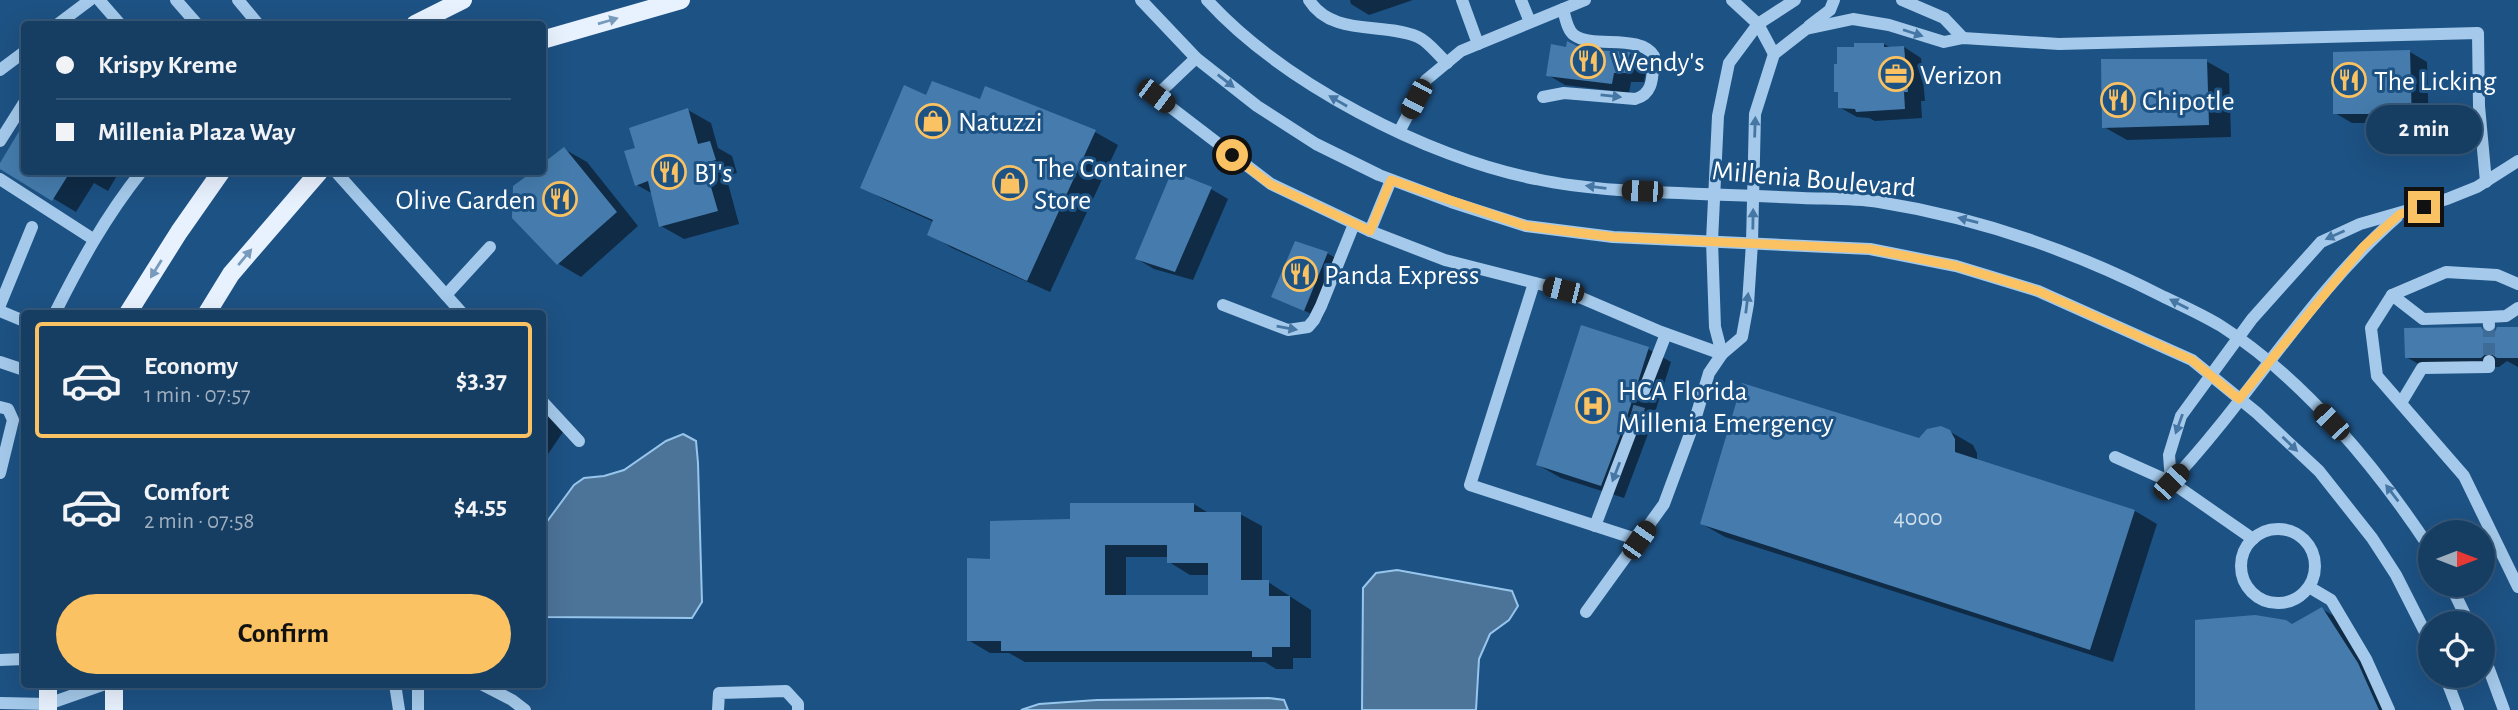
<!DOCTYPE html>
<html lang="en">
<head>
<meta charset="utf-8">
<style>
  body { margin:0; font-family:"Alegreya Sans",sans-serif; background:#23496c; color:#f1f3f6; height:100vh; display:flex; flex-direction:column; font-size:26px; white-space:nowrap }
  * { box-sizing:border-box; margin:0 }
  p { font-size:23px; color:#9eaebe }
  .icon { flex:none; width:38px; height:38px; fill:none; stroke:currentColor; stroke-width:2; stroke-linecap:round; stroke-linejoin:round }
  .map { position:relative; flex:1; overflow:hidden }
  .drawer { position:absolute; left:21px; top:310px; width:525px; height:378px; display:flex; flex-direction:column; background:#163e63; border-radius:7px; box-shadow:0 7px 28px #0002,0 0 0 2px #355778 }
  .drawer>* { flex:none }
  .top-card { position:absolute; left:21px; top:21px; width:525px; height:154px; border-radius:7px; box-shadow:0 7px 28px #0002,0 0 0 2px #355778; display:grid; align-content:center; height:154px; padding:0 35px; background:#163e63 }
  .needle { width:46px; rotate:90deg }
  .tools { position:absolute; left:2418px; top:520px; display:grid; gap:14px }
  .tools a { display:grid; place-items:center; width:77px; height:77px; border-radius:50%; background:#163e63; box-shadow:0 7px 28px #0002,0 0 0 2px #355778; font-size:35px }
  .end { position:absolute; width:32px; height:32px; margin:-16px; border:9px solid #fac262; background:#111; box-shadow:0 0 0 4px #111 }
  .from { border-radius:50% }
  .bubble { position:absolute; height:49px; border-radius:24px; background:#163e63; box-shadow:0 7px 28px #0002,0 0 0 2px #355778; font-size:23px; font-weight:600; line-height:49px; text-align:center }
  .car { position:absolute; width:21px; height:42px; margin:-21px -10px; border-radius:9px; box-shadow:0 0 5px 2px #0007; background:linear-gradient(#222 24%,#8ab4d8 0 40%,#222 0 76%,#8ab4d8 0 86%,#222 0) }
  .top-card b { display:flex; align-items:center; gap:24px; height:66px; font-size:26px }
  .top-card b+b { border-top:2px solid #355778 }
  .top-card i { width:18px; height:18px; background:#f1f3f6 }
  ul { padding:12px 0 0; list-style:none }
  li { display:flex; align-items:center; gap:21px; height:116px; margin:0 14px 10px; padding:0 21px; border:4px solid transparent; border-radius:7px }
  li div { flex:1 }
  li b { display:block; font-size:26px }
  li em { font-style:normal; font-weight:600 }
  li.on { border-color:#fac262 }
  li>.icon { width:63px; height:63px; stroke-width:1.5 }
  .primary-button { display:flex; gap:14px; margin-top:auto; padding:14px 35px }
  .primary-button a { flex:1; height:80px; border-radius:42px; background:#fac262; color:#111; font-size:28px; font-weight:600; line-height:80px; text-align:center }
  .map>svg:first-child { display:block }
  .water { fill:#4c7398; stroke:#97c5ec; stroke-width:2 }
  .shadow { fill:#0007; fill-rule:evenodd }
  .building { fill:#457cad; fill-rule:evenodd }
  .lines { fill:none; stroke-linecap:round; stroke-linejoin:round }
  .minor-tunnel { stroke:#3f6c96; stroke-width:12; stroke-dasharray:12 6; stroke-linecap:butt }
  .minor { stroke:#a4c9ea; stroke-width:12 }
  .major { stroke:#e8f2fe; stroke-width:18 }
  .oneway { fill:#789abb }
  .oneway2 { fill:#4676a3 }
  .route { stroke:#fac262; stroke-width:9 }
  .labels { text-anchor:middle; stroke-width:6; stroke-linejoin:round; paint-order:stroke }
  .number-label { font-size:24px; fill:#d0deea }
  .poi-label { font-size:28px; fill:#fff; stroke:#1d5284; text-anchor:start }
  .street-label { font-size:28px; fill:#fff; stroke:#1d5284 }
</style>
</head>
<body>
<div class="map">
<svg width="2518" height="710" viewBox="0 0 2518 710">
  <rect width="100%" height="100%" fill="#1d5284"/>
  <g class="water">
    <polygon points="683,434 696,441 698,463 702,602 692,618 543,617 543,527 574,485 584,478 604,476 624,470 666,441"/>
    <polygon points="1397,570 1512,591 1518,606 1509,620 1490,634 1479,659 1476,710 1362,710 1363,588 1376,573"/>
    <polygon points="1269,698 1284,700 1288,710 1021,710 1039,704 1097,700"/>
  </g>
  <g class="shadow">
    <polygon points="1350,0 1413,0 1369,15 1351,4"/>
    <polygon points="1884,44 1891,48 1904,47 1921,58 1925,101 1921,101 1922,118 1875,121 1869,118 1857,117 1839,107 1840,93 1836,91 1856,49 1856,45"/>
    <polygon points="1591,51 1629,54 1647,64 1644,82 1631,82 1629,93 1565,85 1548,75"/>
    <polygon points="2410,52 2427,62 2429,132 2390,134 2372,123 2352,123 2335,113"/>
    <polygon points="2206,61 2229,74 2231,137 2127,140 2104,127"/>
    <polygon points="986,88 1095,132 1118,145 1050,292 952,248 930,234 934,222 885,200 862,187 981,101"/>
    <polygon points="688,110 711,123 718,148 732,156 737,173 726,176 739,224 684,239 661,226 653,194 637,185 637,149"/>
    <polygon points="24,127 24,172 119,172 108,191 94,183 76,212 4,169 2,162"/>
    <polygon points="564,149 587,162 638,226 581,277 559,264 514,218 515,187 535,172 542,172"/>
    <polygon points="1211,189 1228,199 1193,280 1154,269 1137,259"/>
    <polygon points="1327,253 1344,263 1322,319 1273,296"/>
    <polygon points="2480,329 2491,335 2518,329 2518,367 2507,361 2499,367 2424,367 2406,357"/>
    <polygon points="1648,349 1671,362 1648,434 1624,498 1561,478 1538,465"/>
    <polygon points="542,405 565,429 542,463"/>
    <polygon points="1949,431 1973,445 1977,453 1977,461 2135,511 2157,524 2113,662 1725,537 1702,524 1920,440"/>
    <path d="M1194 504 1210 514H1240L1262 526V582H1268L1311 610V658H1293V669H1276L1265 662H1025L1009 653H990L968 640 991 560 1071 521ZM1126 557H1169V562L1190 575H1210V597L1126 596Z"/>
    <polygon points="2322,609 2344,622 2381,678 2395,710 2196,710"/>
  </g>
  <g class="building">
    <polygon points="1567,41 1579,47 1591,50 1630,52 1627,73 1614,73 1612,84 1546,76 1551,44 1566,47"/>
    <polygon points="1854,43 1884,43 1884,47 1904,46 1908,92 1904,92 1905,109 1856,112 1855,109 1838,108 1838,92 1834,92 1834,64 1837,64 1837,47 1854,47"/>
    <polygon points="2410,50 2412,123 2371,125 2371,114 2333,114 2333,52"/>
    <polygon points="2101,59 2207,59 2209,125 2102,128"/>
    <polygon points="932,81 980,99 985,86 1096,130 1027,281 927,235 933,220 860,188 904,85 926,95"/>
    <polygon points="688,108 698,144 710,141 716,160 704,163 718,211 659,227 648,181 635,186 624,151 635,148 629,128"/>
    <polygon points="24,123 24,172 70,172 52,201 0,169 0,163"/>
    <polygon points="564,147 617,212 557,265 512,218 513,186 532,172 542,172 542,164"/>
    <polygon points="1172,171 1212,187 1175,272 1135,259"/>
    <polygon points="1295,241 1328,252 1304,311 1271,297"/>
    <polygon points="1581,325 1649,347 1626,420 1601,486 1536,465"/>
    <polygon points="2481,327 2485,333 2489,334 2495,332 2497,327 2518,327 2518,358 2497,358 2488,352 2481,358 2405,358 2404,328"/>
    <polygon points="1742,383 1919,438 1927,429 1941,426 1950,430 1955,439 1955,452 2135,510 2090,650 1700,524"/>
    <path d="M1070 503H1194V512H1241V580H1269V596H1290V647H1272V657H1252V651H1001V641H967V558L990 559V521L1070 519ZM1105 545H1167V563H1208V595H1105Z"/>
    <polygon points="2322,607 2358,663 2379,710 2195,710 2195,620 2255,615 2286,620 2292,624"/>
  </g>
  <g class="lines">
    <g class="minor-tunnel">
      <polyline points="2489,325 2489,361"/>
      <polyline points="1636,418 1643,393"/>
    </g>
    <g class="minor">
      <polyline points="99,0 120,24"/>
      <polyline points="176,0 197,24"/>
      <polyline points="238,0 258,24"/>
      <polyline points="1141,0 1196,58 1257,106 1316,144 1379,175 1451,202 1526,226 1613,237 1870,249 1956,266 2038,291 2192,360 2257,413 2319,471 2372,538 2396,575 2431,644"/>
      <path d="M1207 0C1282 82 1427 158 1536 179 1563 185 1592 188 1619 190 1680 194 1741 195 1802 198 1827 199 1854 198 1879 202 1980 218 2074 251 2164 297 2183 306 2203 315 2221 326 2304 379 2377 468 2431 550"/>
      <path d="M1309 0C1332 37 1384 22 1418 37 1429 42 1438 55 1447 63"/>
      <polyline points="1462,0 1478,44"/>
      <polyline points="1521,0 1530,22"/>
      <polyline points="1732,0 1758,24 1774,54"/>
      <polyline points="1902,0 1944,18 1963,38"/>
      <polyline points="58,24 90,0"/>
      <polyline points="1809,26 1830,10 1834,0"/>
      <polyline points="1196,58 1156,96 1271,184 1370,231 1391,180"/>
      <polyline points="0,70 24,52"/>
      <path d="M1543 97 1564 93 1635 99C1655 94 1652 74 1654 56 1640 33 1593 49 1574 35 1567 30 1565 16 1563 9"/>
      <polyline points="1399,132 1426,80 1461,51 1585,0"/>
      <polyline points="0,141 24,103"/>
      <polyline points="336,172 462,313"/>
      <polyline points="0,179 93,239"/>
      <polyline points="1370,231 1445,260 1563,290 1661,332 1722,354"/>
      <polyline points="1534,283 1470,485 1639,540"/>
      <polyline points="2518,284 2497,275 2446,272 2392,295 2371,328 2377,376 2464,476 2518,587"/>
      <polyline points="446,295 490,247"/>
      <polyline points="2392,295 2423,319 2488,317 2489,325"/>
      <polyline points="0,305 32,227"/>
      <polyline points="1223,305 1288,330 1308,327 1314,320 1321,306 1354,224"/>
      <polyline points="0,311 24,321"/>
      <path d="M55 313C80 263 106 216 141 172"/>
      <polyline points="2488,317 2506,316 2518,308"/>
      <polyline points="1722,354 1715,327 1712,241 1718,116 1729,63 1758,24 1795,0"/>
      <polyline points="0,362 24,370"/>
      <polyline points="1643,393 1666,334"/>
      <polyline points="542,401 579,441"/>
      <polyline points="2401,403 2422,368 2489,367 2489,361"/>
      <polyline points="0,407 8,409 13,420 0,473"/>
      <polyline points="2115,457 2171,482 2253,539"/>
      <polyline points="2171,482 2169,455 2181,416 2252,319 2321,242 2360,224 2447,199 2477,187 2518,161"/>
      <path d="M2171 482C2251 397 2309 294 2397 217"/>
      <polyline points="1595,526 1636,418"/>
      <circle cx="2278" cy="566" r="37"/>
      <polyline points="2450,584 2469,623"/>
      <polyline points="2309,587 2331,600 2366,659 2389,710"/>
      <polyline points="1586,612 1664,504 1694,423 1709,373 1722,354 1742,337 1748,304 1752,243 1755,114 1774,54 1806,29 1853,19 1889,25 1944,42 1963,38 2059,44 2478,33 2479,106 2486,182"/>
      <polyline points="2483,653 2504,710"/>
      <polyline points="0,660 24,659"/>
      <polyline points="2445,676 2458,710"/>
      <polyline points="395,684 399,710"/>
      <polyline points="418,684 418,710"/>
      <polyline points="481,684 512,700 525,710"/>
      <polyline points="0,703 48,704 105,684"/>
      <polyline points="718,710 719,693 786,691 798,704 798,710"/>
    </g>
    <g class="major">
      <polyline points="415,24 463,0"/>
      <polyline points="542,40 681,0"/>
      <polyline points="128,313 179,232 221,172"/>
      <polyline points="207,313 231,274 319,172"/>
      <polyline points="48,684 48,710"/>
      <polyline points="114,684 114,710"/>
    </g>
  </g>
  <defs><path id="oneway-solid" d="M-6-.8H1V-3.2L6.5 0L1 3.2V.8H-6Z" transform="scale(1.75)"/></defs>
  <g class="oneway">
    <use href="#oneway-solid" transform="translate(608 21) rotate(-16)"/>
    <use href="#oneway-solid" transform="translate(245 257) rotate(-50)"/>
    <use href="#oneway-solid" transform="translate(156 269) rotate(122)"/>
  </g>
  <g class="oneway2">
    <use href="#oneway-solid" transform="translate(1913 33) rotate(18)"/>
    <use href="#oneway-solid" transform="translate(1226 81) rotate(38)"/>
    <use href="#oneway-solid" transform="translate(1611 96) rotate(6)"/>
    <use href="#oneway-solid" transform="translate(1338 101) rotate(-150)"/>
    <use href="#oneway-solid" transform="translate(1755 127) rotate(-88)"/>
    <use href="#oneway-solid" transform="translate(1596 187) rotate(-173)"/>
    <use href="#oneway-solid" transform="translate(1753 219) rotate(-89)"/>
    <use href="#oneway-solid" transform="translate(1968 220) rotate(-166)"/>
    <use href="#oneway-solid" transform="translate(2335 235) rotate(156)"/>
    <use href="#oneway-solid" transform="translate(1747 303) rotate(-83)"/>
    <use href="#oneway-solid" transform="translate(2179 304) rotate(-153)"/>
    <use href="#oneway-solid" transform="translate(1287 328) rotate(10)"/>
    <use href="#oneway-solid" transform="translate(2179 424) rotate(110)"/>
    <use href="#oneway-solid" transform="translate(2290 444) rotate(44)"/>
    <use href="#oneway-solid" transform="translate(1616 472) rotate(111)"/>
    <use href="#oneway-solid" transform="translate(2392 493) rotate(-127)"/>
  </g>
  <g class="lines">
    <polyline class="route" points="1232,155 1270,184 1370,231 1391,180 1526,226 1613,237 1870,249 1956,266 2038,291 2192,360 2239,399 2363,247 2400,214 2424,207"/>
  </g>
  <defs>
    <g id="restaurant-ring" transform="scale(1.75)"><circle r="9.5" fill="#1d5284" stroke="#fac262" stroke-width="1.5"/><path d="M-5-6h1v4h1v-4h1v4h1v-4h1v5L-1.5 .5V6h-2V.5L-5-1ZM5-6V6H3V1.5H1.5Q1.5-4 5-6Z" fill="#fac262"/></g>
    <g id="office-ring" transform="scale(1.75)"><circle r="9.5" fill="#1d5284" stroke="#fac262" stroke-width="1.5"/><path d="M-6-3h4V-5.5h4V-3h4V5H-6ZM-1-4.5V-3h2v-1.5ZM-6 0V1H6V0Z" fill="#fac262"/></g>
    <g id="shop-ring" transform="scale(1.75)"><circle r="9.5" fill="#1d5284" stroke="#fac262" stroke-width="1.5"/><path d="M-5-2.5h2.3a2.7 3.5 0 0 1 5.4 0H5L5.5 6h-11ZM-1.5-2.5h3a1.5 2.3 0 0 0-3 0Z" fill="#fac262"/></g>
    <g id="hospital-ring" transform="scale(1.75)"><circle r="9.5" fill="#1d5284" stroke="#fac262" stroke-width="1.5"/><path d="M-5-5h3v3.5h4V-5h3V5h-3V1.5h-4V5h-3Z" fill="#fac262"/></g>
  </defs>
  <g fill-rule="evenodd">
    <use href="#restaurant-ring" x="1588" y="61"/>
    <use href="#office-ring" x="1896" y="74"/>
    <use href="#restaurant-ring" x="2349" y="80"/>
    <use href="#restaurant-ring" x="2118" y="100"/>
    <use href="#shop-ring" x="933" y="121"/>
    <use href="#restaurant-ring" x="669" y="172"/>
    <use href="#shop-ring" x="1010" y="183"/>
    <use href="#restaurant-ring" x="560" y="199"/>
    <use href="#restaurant-ring" x="1300" y="274"/>
    <use href="#hospital-ring" x="1593" y="406"/>
  </g>
  <g class="labels">
    <g class="number-label">
      <text x="1918" y="525">4000</text>
    </g>
    <g class="poi-label">
      <text x="1612" y="71">Wendy's</text>
      <text x="1920" y="84">Verizon</text>
      <text x="2374" y="90">The Licking</text>
      <text x="2142" y="110">Chipotle</text>
      <text x="958" y="131">Natuzzi</text>
      <text x="1034" y="177">The Container<tspan x="1034" dy="32">Store</tspan></text>
      <text x="694" y="182">BJ's</text>
      <text x="536" y="209" text-anchor="end">Olive Garden</text>
      <text x="1324" y="284">Panda Express</text>
      <text x="1618" y="400">HCA Florida<tspan x="1618" dy="32">Millenia Emergency</tspan></text>
    </g>
    <g class="street-label">
      <text transform="translate(1814 178) rotate(5)" y="10">Millenia Boulevard</text>
    </g>
  </g>
</svg>
<div class="tools">
<a><svg class="needle" viewBox="-14 -14 28 28"><path d="M0-13l5 13h-10z" fill="#e53935"/><path d="M0 13l5-13h-10z" fill="#9eaebe"/></svg></a>
<a><svg class="icon" aria-label="locate" viewBox="0 0 24 24"><circle cx="12" cy="12" r="6"/><path d="M12 2v4M12 18v4M2 12h4M18 12h4"/></svg></a>
</div>
<i class="end from" style="left:1232px;top:155px"></i>
<i class="end" style="left:2424px;top:207px"></i>
<div class="bubble" style="left:2366px;top:105px;width:116px">2 min</div>
<i class="car" style="left:1156px;top:96px;rotate:127deg"></i>
<i class="car" style="left:1416px;top:99px;rotate:208deg"></i>
<i class="car" style="left:1642px;top:191px;rotate:272deg"></i>
<i class="car" style="left:1563px;top:290px;rotate:284deg"></i>
<i class="car" style="left:2331px;top:422px;rotate:316deg"></i>
<i class="car" style="left:2171px;top:482px;rotate:43deg"></i>
<i class="car" style="left:1639px;top:540px;rotate:35deg"></i>
<div class="top-card">
<b><i class="from"></i>Krispy Kreme</b>
<b><i></i>Millenia Plaza Way</b>
</div>
<section class="drawer">
<ul>
<li class="on"><svg class="icon" aria-label="car" viewBox="0 0 24 24"><path d="M5 17H2v-5l4-1 3-4h7l3 4 3 1v5h-3M9 17h6M6 11h13"/><circle cx="7" cy="17" r="2"/><circle cx="17" cy="17" r="2"/></svg><div><b>Economy</b><p>1 min · 07:57</p></div><em>$3.37</em></li>
<li><svg class="icon" aria-label="car" viewBox="0 0 24 24"><path d="M5 17H2v-5l4-1 3-4h7l3 4 3 1v5h-3M9 17h6M6 11h13"/><circle cx="7" cy="17" r="2"/><circle cx="17" cy="17" r="2"/></svg><div><b>Comfort</b><p>2 min · 07:58</p></div><em>$4.55</em></li>
</ul>
<div class="primary-button"><a>Confirm</a></div>
</section>
</div>
</body>
</html>
